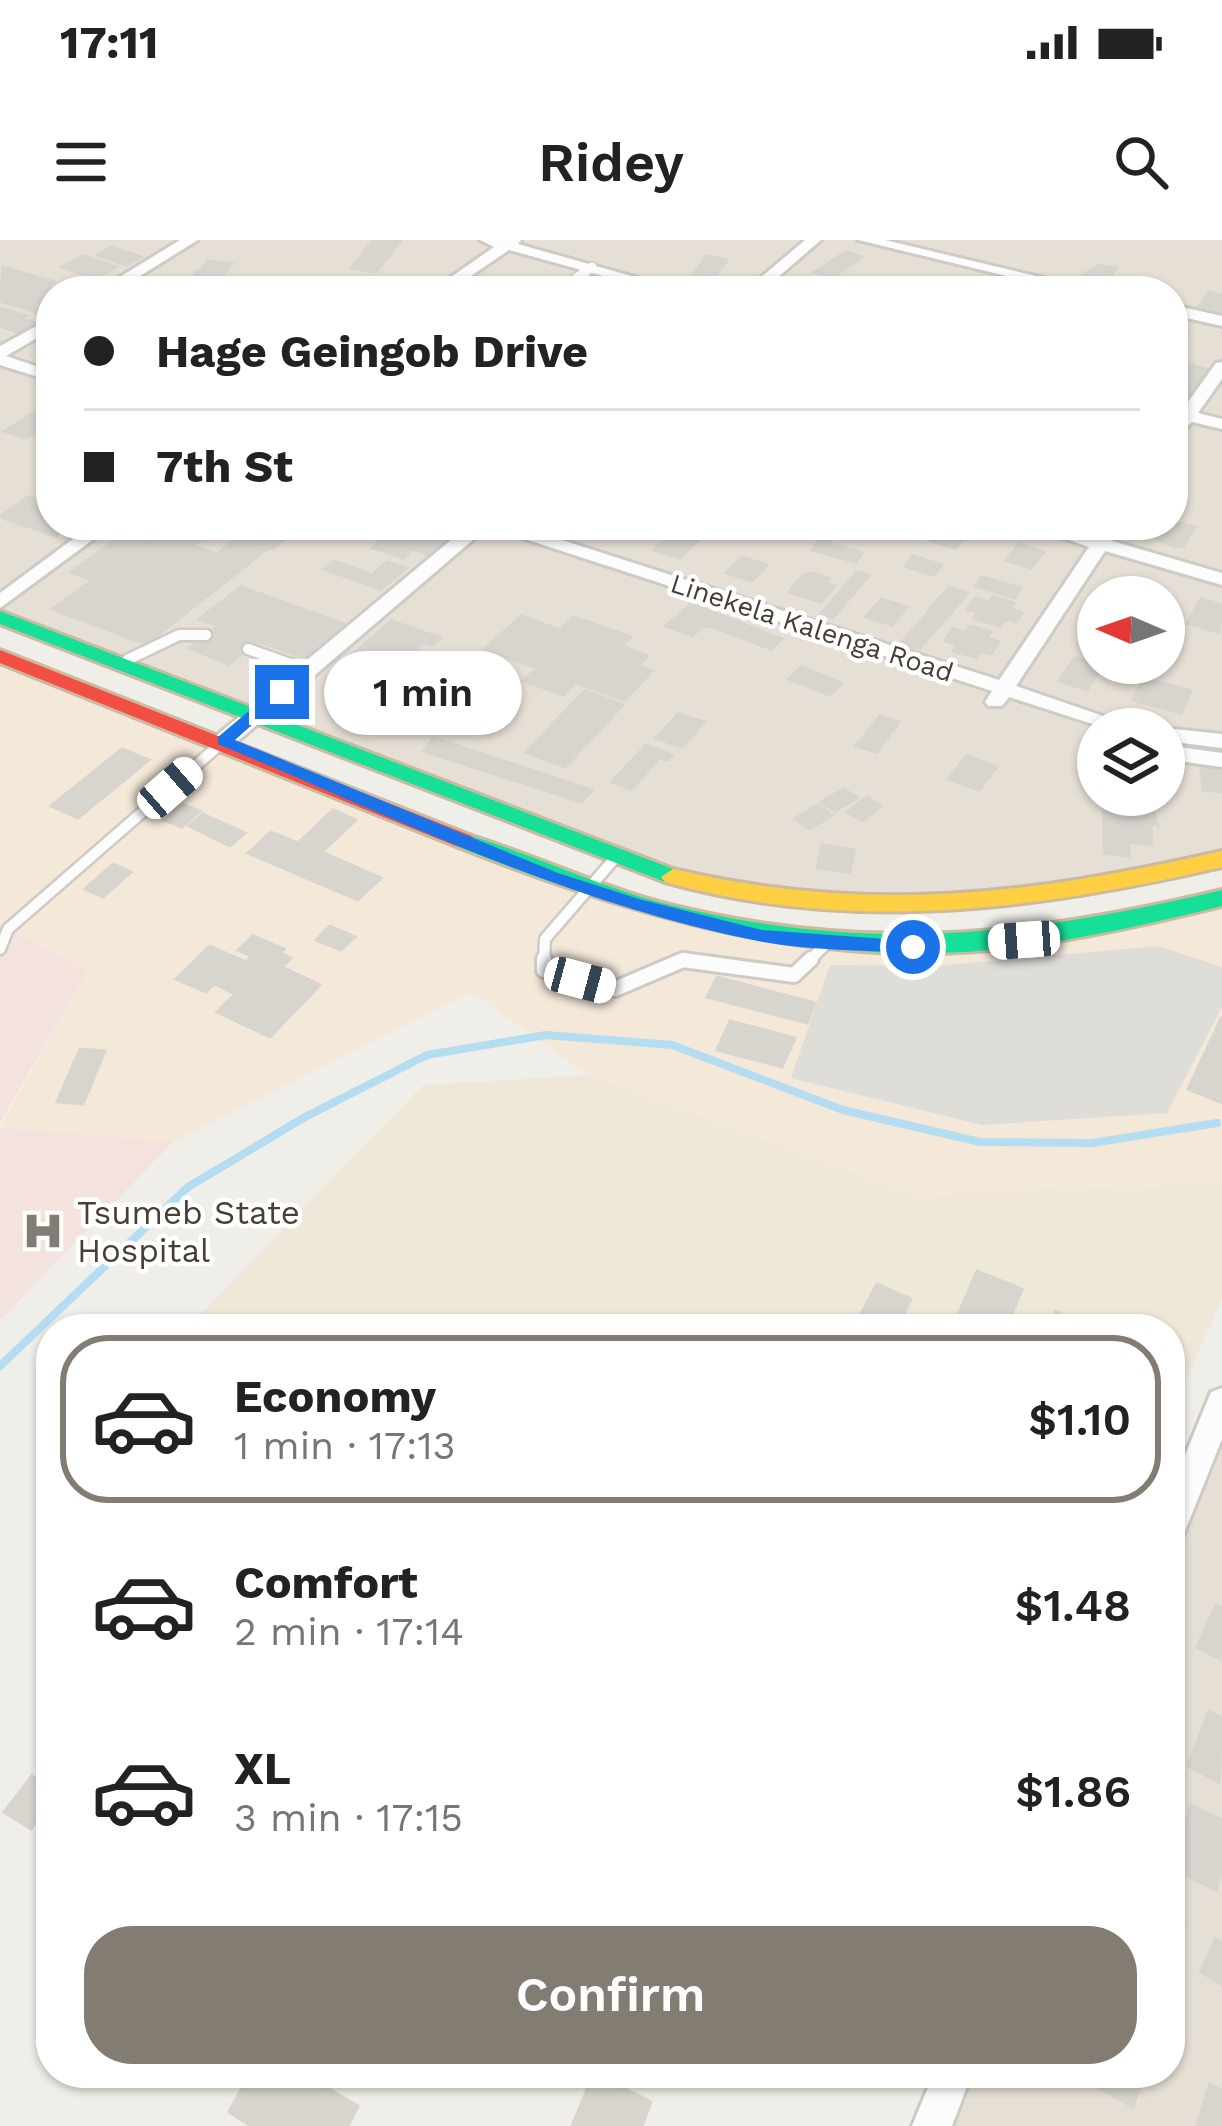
<!DOCTYPE html>
<html lang="en">
<head>
<meta charset="utf-8">
<style>
  body { margin:0; font-family:"Work Sans",sans-serif; background:#f6f6f6; color:#222; height:100vh; display:flex; flex-direction:column; font-size:45px; white-space:nowrap }
  * { box-sizing:border-box; margin:0 }
  p { font-size:39px; color:#767676 }
  .icon { flex:none; width:66px; height:66px; fill:none; stroke:currentColor; stroke-width:2; stroke-linecap:round; stroke-linejoin:round }
  .map { position:relative; flex:1; overflow:hidden }
  .side { position:absolute; left:36px; top:1074px; width:1149px; height:774px; display:flex; flex-direction:column; background:#fff; border-radius:48px; box-shadow:0 3px 9px #0004 }
  .side>* { flex:none }
  .top-card { position:absolute; left:36px; top:36px; width:1152px; height:264px; border-radius:48px; box-shadow:0 3px 9px #0004; display:grid; align-content:center; height:264px; padding:0 48px; background:#fff }
  .needle { width:78px; rotate:272deg }
  .controls { position:absolute; left:1077px; top:336px; display:grid; gap:24px }
  .controls a { display:grid; place-items:center; width:108px; height:108px; border-radius:50%; background:#fff; box-shadow:0 3px 9px #0004; font-size:60px }
  .end { position:absolute; width:54px; height:54px; margin:-27px; border:15px solid #1a73e8; background:#fff; box-shadow:0 0 0 6px #fff }
  .from { border-radius:50% }
  .bubble { position:absolute; height:84px; border-radius:42px; background:#fff; box-shadow:0 3px 9px #0004; font-size:39px; font-weight:600; line-height:84px; text-align:center }
  .car { position:absolute; width:36px; height:72px; margin:-36px -18px; border-radius:15px; box-shadow:0 0 9px 3px #0007; background:linear-gradient(#fff 24%,#345 0 40%,#fff 0 76%,#345 0 86%,#fff 0) }
  .top-card b { display:flex; align-items:center; gap:42px; height:114px; font-size:45px }
  .top-card b+b { border-top:3px solid #e0e0e0 }
  .top-card i { width:30px; height:30px; background:#222 }
  ul { padding:21px 0 0; list-style:none }
  li { display:flex; align-items:center; gap:36px; height:168px; margin:0 24px 18px; padding:0 24px; border:6px solid transparent; border-radius:48px }
  li div { flex:1 }
  li b { display:block; font-size:45px }
  li em { font-style:normal; font-weight:600 }
  li.current { border-color:#827c73 }
  li>.icon { width:108px; height:108px; stroke-width:1.5 }
  .action { display:flex; gap:24px; margin-top:auto; padding:24px 48px }
  .action a { flex:1; height:138px; border-radius:48px; background:#827c73; color:#fff; font-size:48px; font-weight:600; line-height:138px; text-align:center }
  .status { display:flex; justify-content:space-between; align-items:center; height:84px; padding:0 60px; background:#fff; direction:ltr }
  .status svg { height:33px; fill:currentColor }
  header { display:flex; justify-content:space-between; align-items:center; height:156px; padding:0 48px; background:#fff; font-size:54px; font-weight:600 }
  .map>svg:first-child { display:block }
  .residential { fill:#e5dfd5; fill-rule:evenodd }
  .commercial { fill:#f4e8d9 }
  .education { fill:#efe8d9 }
  .medical { fill:#f3e2de }
  .parking { fill:#dfddd8 }
  .lines { fill:none; stroke-linecap:round; stroke-linejoin:round }
  .stream { stroke:#b4ddf2; stroke-width:8 }
  .building { fill:#d8d5cf; stroke:#d8d4ce; stroke-width:3 }
  .lane-far2-casing { stroke:#cecbc5; stroke-width:12 }
  .lane-far1-casing { stroke:#cecbc5; stroke-width:15 }
  .lane-casing { stroke:#cecbc5; stroke-width:20 }
  .street-casing { stroke:#cecbc5; stroke-width:6 }
  .fast-casing { stroke:#cbbaa0; stroke-width:6 }
  .slow-casing { stroke:#cbbaa0; stroke-width:6 }
  .jam-casing { stroke:#cbbaa0; stroke-width:6 }
  .lane-far2 { stroke:#fdfcfc; stroke-width:9 }
  .lane-far1 { stroke:#fdfcfc; stroke-width:10 }
  .lane { stroke:#fdfcfc; stroke-width:14 }
  .street { fill:#fdfcfc; fill-rule:evenodd }
  .fast { fill:#16e098; fill-rule:evenodd }
  .slow { fill:#ffcf43; fill-rule:evenodd }
  .jam { fill:#f24e42; fill-rule:evenodd }
  .route { fill:#1a73e8 }
  .labels { text-anchor:middle; stroke-width:9; stroke-linejoin:round; paint-order:stroke }
  .far-street-label { font-size:27px; fill:#473e34; stroke:#fff }
  .poi-label { font-size:33px; fill:#473e34; stroke:#fff; text-anchor:start }
</style>
</head>
<body>
<div class="status"><b>17:11</b><svg viewBox="0 0 49 12"><path d="M0 12V9h3v3zM5 12V6h3v6zM10 12V3h3v9zM15 12V0h3v12zM26 1h20v11H26zM47 4h2v5h-2z"/></svg></div>
<header><svg class="icon" aria-label="menu" viewBox="0 0 24 24"><path d="M4 6h16M4 12h16M4 18h16"/></svg>Ridey<svg class="icon" aria-label="search" viewBox="0 0 24 24"><circle cx="10" cy="10" r="6"/><path d="M15 15l6 6"/></svg></header>
<div class="map">
<svg width="1222" height="1886" viewBox="0 0 1222 1886">
  <rect width="100%" height="100%" fill="#f0eee8"/>
  <g class="residential">
    <path d="M0 0H1222V615L986 665 724 647 0 378ZM51 51H1173V285H51ZM1098 357H1164V423H1098ZM1098 489H1164V555H1098Z"/>
    <polygon points="1222,1176 1222,1886 934,1886 956,1833 1170,1833 1170,1304"/>
  </g>
  <polygon class="commercial" points="0,416 552,637 861,706 1222,658 1222,943 915,955 589,835 471,752 173,902 0,888 87,732 0,684"/>
  <polygon class="education" points="589,835 915,955 1222,943 1222,1059 1170,1178 1170,1089 186,1089 423,845"/>
  <g class="medical">
    <polygon points="0,684 87,732 0,882"/>
    <polygon points="0,888 173,902 0,1080"/>
  </g>
  <polygon class="parking" points="1158,706 1222,727 1222,767 1167,873 982,885 791,838 830,725 936,726"/>
  <g class="lines">
    <polyline class="stream" points="0,1126 188,947 305,877 427,815 546,795 672,805 843,870 980,902 1092,903 1217,883"/>
  </g>
  <g class="building">
    <polygon points="374,0 401,0 376,32 351,28"/>
    <polygon points="112,7 141,17 126,25 98,15"/>
    <polygon points="846,12 862,17 831,38 815,32"/>
    <polygon points="84,16 116,27 94,38 62,27"/>
    <polygon points="707,16 727,20 709,44 689,40"/>
    <polygon points="208,21 232,24 207,51 179,51"/>
    <polygon points="1099,25 1116,28 1105,44 1079,38"/>
    <polygon points="3,27 54,42 45,47 58,51 51,51 51,64 37,72 0,61"/>
    <polygon points="1209,52 1222,55 1222,78 1195,72"/>
    <polygon points="0,68 26,76 21,79 33,82 17,92 0,86"/>
    <polygon points="1173,120 1210,130 1183,163 1173,161"/>
    <polygon points="33,173 51,181 26,198 5,191"/>
    <polygon points="28,257 51,265 51,285 70,285 56,296 0,277"/>
    <polygon points="1178,283 1195,287 1184,305 1175,307 1156,299 1163,287 1173,290"/>
    <polygon points="162,285 202,299 193,306 217,314 235,300 266,310 146,404 53,369 93,340 71,332 125,293 152,302 164,293 156,290"/>
    <polygon points="265,285 302,285 272,309 246,300"/>
    <polygon points="400,285 426,285 444,291 447,298 428,315 413,309 403,318 373,308 381,301 370,297 384,287 394,290"/>
    <polygon points="680,285 714,285 680,318 654,310"/>
    <polygon points="942,285 968,292 956,308 930,301"/>
    <polygon points="822,296 831,299 828,304 862,313 856,322 812,310"/>
    <polygon points="1019,304 1044,312 1031,328 1006,320"/>
    <polygon points="913,316 942,325 934,335 905,326"/>
    <polygon points="742,317 767,325 752,341 726,333"/>
    <polygon points="334,321 372,335 387,322 406,328 381,349 324,329"/>
    <polygon points="857,332 869,335 833,378 821,374"/>
    <polygon points="812,333 829,338 825,343 835,346 821,362 789,352 802,336"/>
    <polygon points="982,337 1021,348 1015,358 975,346"/>
    <polygon points="1129,339 1158,347 1152,357 1118,356"/>
    <polygon points="241,347 344,384 304,418 258,401 229,424 189,408 218,386 199,379"/>
    <polygon points="949,347 968,353 947,377 928,371"/>
    <polygon points="992,357 1014,363 1010,369 1022,373 1016,382 1006,379 1000,386 974,378 978,372 967,369 975,358 989,362"/>
    <polygon points="881,359 907,367 892,385 866,377"/>
    <polygon points="1201,359 1222,365 1219,392 1187,383"/>
    <polygon points="691,364 782,399 771,409 716,388 703,386 692,396 666,386"/>
    <polygon points="929,372 946,378 919,409 901,403"/>
    <polygon points="521,376 560,390 574,377 631,397 621,406 648,416 637,426 652,431 624,460 576,443 563,455 524,441 537,428 485,409"/>
    <polygon points="391,381 441,398 432,405 423,402 367,454 326,439"/>
    <polygon points="970,386 991,392 987,398 999,402 991,414 980,411 976,417 953,411 957,404 945,401 953,389 966,393"/>
    <polygon points="1075,418 1102,426 1087,450 1059,441"/>
    <polygon points="416,423 464,441 440,463 448,466 438,475 381,454"/>
    <polygon points="801,427 842,443 830,455 789,439"/>
    <polygon points="1144,438 1191,451 1181,473 1133,460"/>
    <polygon points="585,451 623,465 565,527 526,512"/>
    <polygon points="678,474 704,482 682,507 656,498"/>
    <polygon points="880,476 899,482 876,512 856,506"/>
    <polygon points="434,498 592,550 582,562 423,511"/>
    <polygon points="646,505 672,515 667,520 660,518 631,549 612,542"/>
    <polygon points="122,509 149,520 78,578 51,566"/>
    <polygon points="967,516 997,527 979,550 948,539"/>
    <polygon points="1201,528 1222,530 1222,552 1203,550"/>
    <polygon points="844,549 857,558 835,571 821,562"/>
    <polygon points="1103,555 1160,555 1160,561 1150,560 1158,586 1151,584 1152,605 1129,602 1129,616 1104,613"/>
    <polygon points="867,557 881,566 862,581 847,572"/>
    <polygon points="182,564 200,571 182,587 164,580"/>
    <polygon points="817,565 832,575 810,589 795,579"/>
    <polygon points="333,570 356,580 322,612 381,638 358,660 248,613 271,592 298,603"/>
    <polygon points="203,574 245,593 230,606 189,586"/>
    <polygon points="822,605 854,610 850,632 817,628"/>
    <polygon points="113,624 131,632 103,657 85,649"/>
    <polygon points="330,686 355,697 341,710 316,700"/>
    <polygon points="253,696 284,709 280,713 291,718 282,727 320,745 270,797 217,772 235,754 214,744 206,752 176,739 210,706 246,722 252,716 238,710"/>
    <polygon points="717,737 815,763 807,783 707,757"/>
    <polygon points="1222,777 1222,863 1188,849"/>
    <polygon points="730,781 795,798 782,827 717,810"/>
    <polygon points="80,809 105,811 83,864 57,862"/>
    <polygon points="977,1031 1022,1049 1006,1089 952,1089"/>
    <polygon points="877,1044 911,1059 896,1089 853,1089"/>
    <polygon points="1056,1072 1094,1089 1047,1089"/>
    <polygon points="1216,1365 1222,1368 1220,1419 1197,1407"/>
    <polygon points="1209,1471 1222,1478 1219,1542 1188,1526"/>
    <polygon points="32,1536 51,1548 51,1562 31,1589 4,1572"/>
    <polygon points="1191,1565 1222,1580 1222,1630 1216,1650 1172,1628"/>
    <polygon points="1170,1675 1185,1683 1170,1731"/>
    <polygon points="1215,1699 1222,1703 1222,1745 1201,1732"/>
    <polygon points="250,1833 302,1833 358,1866 348,1886 251,1886 229,1872"/>
    <polygon points="594,1833 651,1862 642,1886 572,1886"/>
    <polygon points="1073,1833 1144,1833 1133,1867"/>
    <polygon points="1210,1844 1222,1851 1222,1886 1197,1884"/>
  </g>
  <g class="lines">
    <g class="lane-far2-casing">
      <polyline id="lane-far2" points="558,51 592,27"/>
    </g>
    <g class="lane-far1-casing">
      <g id="lane-far1">
        <polyline points="248,409 307,430"/>
        <polyline points="127,420 179,395 206,395"/>
        <polyline points="0,709 8,689 224,501"/>
        <polyline points="544,722 545,699 615,618"/>
        <polyline points="679,722 695,722"/>
        <polyline points="808,722 824,706"/>
      </g>
    </g>
    <g class="lane-casing">
      <polyline id="lane" points="544,719 544,730 615,749 683,720 794,735 811,719"/>
    </g>
    <g class="street-casing">
      <g id="street">
        <polygon points="180,0 198,0 116,51 97,51"/>
        <polygon points="480,0 521,0 518,4 684,51 658,51 509,10 449,51 431,51 494,7"/>
        <polygon points="805,0 821,0 762,51 745,51"/>
        <polygon points="858,0 885,0 1098,51 1069,51"/>
        <polygon points="1173,65 1222,76 1222,86 1173,75"/>
        <polygon points="51,78 51,90 6,116 51,131 51,141 0,125 0,106"/>
        <polygon points="1222,122 1222,139 1198,173 1222,179 1222,189 1192,182 1173,201 1177,178 1173,177 1173,167 1183,169 1216,123"/>
        <polygon points="92,285 113,285 0,368 0,353"/>
        <polygon points="469,285 515,285 999,440 1089,307 1026,285 1055,285 1096,297 1104,285 1122,285 1112,301 1222,333 1222,345 1105,311 1016,446 1141,489 1108,489 1009,457 1002,466 988,466 985,462 992,451 488,287 232,506 216,506 216,496"/>
        <polygon points="1174,489 1222,494 1222,508 1166,501 1166,491"/>
        <polygon points="1164,505 1222,513 1222,527 1164,519"/>
        <polygon points="1222,1148 1222,1199 1181,1301 1170,1305 1170,1252 1211,1152"/>
        <polygon points="934,1833 972,1833 952,1886 912,1886"/>
      </g>
    </g>
    <g class="fast-casing">
      <g id="fast">
        <polygon points="0,371 681,632 685,637 681,642 665,642 0,384"/>
        <path d="M464 594C531 613 594 645 662 663 862 714 1025 697 1222 650V666C1157 682 1092 697 1025 706 827 733 639 679 456 606L453 601Z"/>
      </g>
    </g>
    <g class="slow-casing">
      <path id="slow" d="M1222 611V627C1036 670 852 694 665 642L661 637 673 629C869 675 1029 655 1222 611Z"/>
    </g>
    <g class="jam-casing">
      <polygon id="jam" points="0,410 472,596 475,601 464,608 456,606 0,423"/>
    </g>
    <use href="#lane-far2" class="lane-far2"/>
    <use href="#lane-far1" class="lane-far1"/>
    <use href="#lane" class="lane"/>
    <use href="#street" class="street"/>
    <use href="#fast" class="fast"/>
    <use href="#slow" class="slow"/>
    <use href="#jam" class="jam"/>
  </g>
  <path class="route" d="M276 448 289 452 235 500 558 633 639 659 762 690 913 701 922 707 913 713C863 710 808 711 758 701 570 664 395 578 218 504V497Z"/>
  <defs>
    <g id="hospital-bare" transform="scale(3.24)"><path d="M-5-5h3v3.5h4V-5h3V5h-3V1.5h-4V5h-3Z" fill="#827c73" stroke="#fff" stroke-width="2.5" paint-order="stroke"/></g>
  </defs>
  <g fill-rule="evenodd">
    <use href="#hospital-bare" x="43" y="991"/>
  </g>
  <g class="labels">
    <g class="far-street-label">
      <text transform="translate(812 388) rotate(18)" y="9">Linekela Kalenga Road</text>
    </g>
    <g class="poi-label">
      <text x="77" y="984">Tsumeb State<tspan x="77" dy="38">Hospital</tspan></text>
    </g>
  </g>
</svg>
<div class="controls">
<a><svg class="needle" viewBox="-14 -14 28 28"><path d="M0-13l5 13h-10z" fill="#e53935"/><path d="M0 13l5-13h-10z" fill="#767676"/></svg></a>
<a><svg class="icon" aria-label="layers" viewBox="0 0 24 24"><path d="M12 4l9 5-9 5-9-5zM3 14l9 5 9-5"/></svg></a>
</div>
<i class="end from" style="left:913px;top:707px"></i>
<i class="end" style="left:282px;top:452px"></i>
<div class="bubble" style="left:324px;top:411px;width:198px">1 min</div>
<i class="car" style="left:170px;top:548px;rotate:49deg"></i>
<i class="car" style="left:1024px;top:700px;rotate:266deg"></i>
<i class="car" style="left:580px;top:740px;rotate:105deg"></i>
<div class="top-card">
<b><i class="from"></i>Hage Geingob Drive</b>
<b><i></i>7th St</b>
</div>
<section class="side">
<ul>
<li class="current"><svg class="icon" aria-label="car" viewBox="0 0 24 24"><path d="M5 17H2v-5l4-1 3-4h7l3 4 3 1v5h-3M9 17h6M6 11h13"/><circle cx="7" cy="17" r="2"/><circle cx="17" cy="17" r="2"/></svg><div><b>Economy</b><p>1 min · 17:13</p></div><em>$1.10</em></li>
<li><svg class="icon" aria-label="car" viewBox="0 0 24 24"><path d="M5 17H2v-5l4-1 3-4h7l3 4 3 1v5h-3M9 17h6M6 11h13"/><circle cx="7" cy="17" r="2"/><circle cx="17" cy="17" r="2"/></svg><div><b>Comfort</b><p>2 min · 17:14</p></div><em>$1.48</em></li>
<li><svg class="icon" aria-label="car" viewBox="0 0 24 24"><path d="M5 17H2v-5l4-1 3-4h7l3 4 3 1v5h-3M9 17h6M6 11h13"/><circle cx="7" cy="17" r="2"/><circle cx="17" cy="17" r="2"/></svg><div><b>XL</b><p>3 min · 17:15</p></div><em>$1.86</em></li>
</ul>
<div class="action"><a>Confirm</a></div>
</section>
</div>
</body>
</html>
